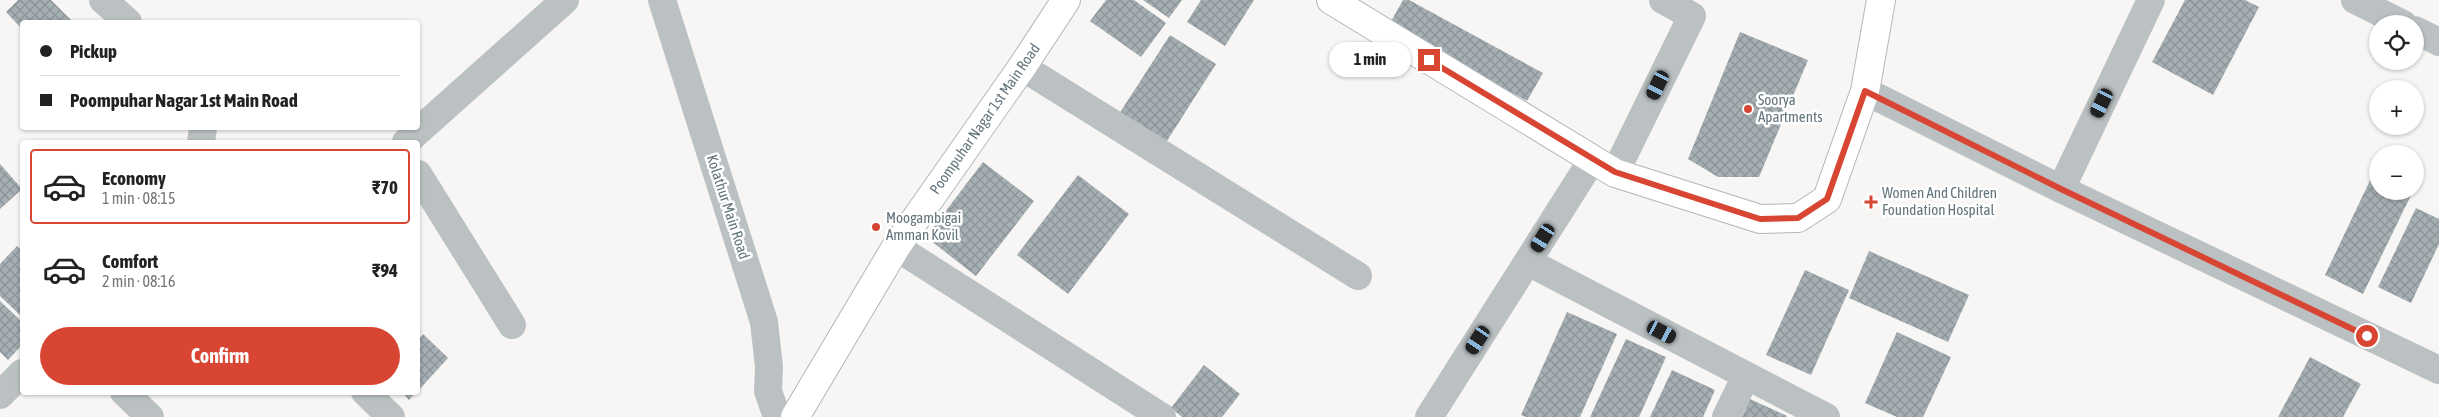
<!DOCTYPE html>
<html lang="en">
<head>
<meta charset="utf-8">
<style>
  body { margin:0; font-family:"Asap Condensed",sans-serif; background:#f6f6f6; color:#222; height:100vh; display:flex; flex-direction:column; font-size:19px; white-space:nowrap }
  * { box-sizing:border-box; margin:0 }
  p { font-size:16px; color:#767676 }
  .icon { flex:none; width:28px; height:28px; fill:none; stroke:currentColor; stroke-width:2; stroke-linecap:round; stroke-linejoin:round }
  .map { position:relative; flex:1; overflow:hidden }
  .details { position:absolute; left:20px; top:140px; width:400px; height:255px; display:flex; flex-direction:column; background:#fff; border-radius:5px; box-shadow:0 1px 4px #0004 }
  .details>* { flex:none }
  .banner { position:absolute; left:20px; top:20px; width:400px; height:110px; border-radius:5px; box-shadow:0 1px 4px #0004; display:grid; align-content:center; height:110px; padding:0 20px; background:#fff }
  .tools { position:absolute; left:2369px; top:15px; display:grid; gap:10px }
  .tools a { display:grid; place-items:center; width:55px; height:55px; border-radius:50%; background:#fff; box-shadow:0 1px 4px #0004; font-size:25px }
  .end { position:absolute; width:22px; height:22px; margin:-11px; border:6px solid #d84532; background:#fff; box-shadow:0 0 0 2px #fff }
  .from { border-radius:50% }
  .bubble { position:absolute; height:35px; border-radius:18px; background:#fff; box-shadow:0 1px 4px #0004; font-size:16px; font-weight:700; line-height:35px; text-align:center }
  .car { position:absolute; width:15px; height:30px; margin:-15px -8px; border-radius:6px; box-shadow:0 0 4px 1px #0007; background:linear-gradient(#222 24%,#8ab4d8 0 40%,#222 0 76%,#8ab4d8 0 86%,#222 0) }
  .banner b { display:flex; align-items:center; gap:18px; height:48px; font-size:19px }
  .banner b+b { border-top:1px solid #e0e0e0 }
  .banner i { width:12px; height:12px; background:#222 }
  ul { padding:9px 0 0; list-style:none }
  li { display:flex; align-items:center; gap:15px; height:75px; margin:0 10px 8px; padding:0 10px; border:2px solid transparent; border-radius:5px }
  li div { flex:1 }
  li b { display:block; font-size:19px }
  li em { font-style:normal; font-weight:700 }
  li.active { border-color:#d84532 }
  li>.icon { width:45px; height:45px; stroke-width:1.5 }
  .button { display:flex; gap:10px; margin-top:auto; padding:10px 20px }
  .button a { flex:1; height:58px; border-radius:30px; background:#d84532; color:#fff; font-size:20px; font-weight:700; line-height:58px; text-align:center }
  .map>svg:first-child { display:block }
  .building { fill:url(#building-cross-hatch) }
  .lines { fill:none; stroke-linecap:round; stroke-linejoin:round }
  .secondary-casing { stroke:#b0b7ba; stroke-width:30 }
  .minor { stroke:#bbc1c3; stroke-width:28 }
  .tertiary { stroke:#bbc1c3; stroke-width:28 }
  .secondary { stroke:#fff; stroke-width:28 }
  .route { stroke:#d84532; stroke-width:6 }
  .poi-dot { fill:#d84532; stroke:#fff; stroke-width:2 }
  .labels { text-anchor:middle; stroke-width:5; stroke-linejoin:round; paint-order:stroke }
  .poi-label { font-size:15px; fill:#64757d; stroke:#fff; text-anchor:start }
  .street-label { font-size:15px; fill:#64757d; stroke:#fff }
</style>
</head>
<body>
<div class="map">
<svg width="2439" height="417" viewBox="0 0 2439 417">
  <defs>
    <pattern id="building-cross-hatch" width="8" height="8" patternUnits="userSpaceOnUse" patternTransform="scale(1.25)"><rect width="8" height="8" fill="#a6afb3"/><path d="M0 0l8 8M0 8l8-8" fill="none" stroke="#8b9397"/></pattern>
  </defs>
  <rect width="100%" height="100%" fill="#f7f6f4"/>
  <g class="building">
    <polygon points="18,0 51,0 73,22 22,22 22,29 6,12"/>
    <polygon points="1106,0 1134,0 1166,23 1141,57 1090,21"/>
    <polygon points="1143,0 1182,0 1169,18"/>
    <polygon points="1201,0 1254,0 1225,46 1187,22"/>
    <polygon points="1403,0 1409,0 1543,73 1527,101 1389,25"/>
    <polygon points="2185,0 2245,0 2259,7 2213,95 2152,62"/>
    <polygon points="1740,32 1808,60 1759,177 1718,177 1688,159"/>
    <polygon points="1170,35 1216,64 1165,144 1119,114"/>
    <polygon points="983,162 1034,201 976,276 926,237"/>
    <polygon points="0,164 22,189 0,209"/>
    <polygon points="2373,174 2378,176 2378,191 2412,193 2363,294 2325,275"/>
    <polygon points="1078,175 1129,214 1068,294 1017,255"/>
    <polygon points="2416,208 2439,219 2439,244 2411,303 2378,287"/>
    <polygon points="17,246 22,251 22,317 0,296 0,264"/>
    <polygon points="1869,251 1969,295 1948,342 1849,298"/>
    <polygon points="1805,270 1849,290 1811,375 1766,355"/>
    <polygon points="0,301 22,322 22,345 8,360 0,352"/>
    <polygon points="1567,312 1617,334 1580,417 1526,417 1521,415"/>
    <polygon points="1897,332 1951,357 1923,417 1897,417 1865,403"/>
    <polygon points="423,334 448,358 418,391 418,340"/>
    <polygon points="1626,339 1666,357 1639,417 1590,417"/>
    <polygon points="2310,357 2361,384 2343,417 2278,417"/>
    <polygon points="1204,365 1240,394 1222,417 1182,417 1171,408"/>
    <polygon points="1672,370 1715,390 1703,417 1650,417"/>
    <polygon points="402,392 416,392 409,400"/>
    <polygon points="1750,399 1787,416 1786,417 1742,417"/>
  </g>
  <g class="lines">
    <g class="secondary-casing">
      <g id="secondary">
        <polyline points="1331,0 1615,173 1760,219 1798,218 1827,199 1865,91 1881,0"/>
        <polyline points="795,417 896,247 1022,67 1066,0"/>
      </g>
    </g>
    <g class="minor">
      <polyline points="103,0 128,22"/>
      <polyline points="2355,0 2403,24"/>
      <polyline points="2415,30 2439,42"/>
      <polyline points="1022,67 1358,276"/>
      <polyline points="1865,91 2061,189 2439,370"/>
      <polyline points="201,142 203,128"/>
      <polyline points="406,142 565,0"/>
      <polyline points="1615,173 1692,16 1663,0"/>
      <polyline points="418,174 512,325"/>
      <polyline points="2061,189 2151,0"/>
      <polyline points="896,247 1162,417"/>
      <polyline points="1528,262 1826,417"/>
      <polyline points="124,392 150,417"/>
      <polyline points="365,392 391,417"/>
      <polyline points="0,395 22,373"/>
      <polyline points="1429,417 1592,160"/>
      <polyline points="1726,417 1746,376"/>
    </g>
    <polyline class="tertiary" points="662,0 764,322 769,367 768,391 777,417"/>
    <use href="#secondary" class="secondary"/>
  </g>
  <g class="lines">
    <polyline class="route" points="1429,60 1615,172 1760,219 1798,218 1827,199 1865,91 2061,189 2367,336"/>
  </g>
  <g class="poi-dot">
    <circle cx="1748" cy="109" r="5"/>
    <path d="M1868.5 194.5h5v5h5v5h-5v5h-5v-5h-5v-5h5z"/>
    <circle cx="876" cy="227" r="5"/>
  </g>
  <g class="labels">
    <g class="poi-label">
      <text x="1758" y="105">Soorya<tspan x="1758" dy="17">Apartments</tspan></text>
      <text x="1882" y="198">Women And Children<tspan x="1882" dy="17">Foundation Hospital</tspan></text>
      <text x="886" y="223">Moogambigai<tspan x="886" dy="17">Amman Kovil</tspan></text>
    </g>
    <g class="street-label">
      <text transform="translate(985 119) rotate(-55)" y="5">Poompuhar Nagar 1st Main Road</text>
      <text transform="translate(728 207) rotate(72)" y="5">Kolathur Main Road</text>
    </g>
  </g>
</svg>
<div class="tools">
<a><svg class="icon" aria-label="locate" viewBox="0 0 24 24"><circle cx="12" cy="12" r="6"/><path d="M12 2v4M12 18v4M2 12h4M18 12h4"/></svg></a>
<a>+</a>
<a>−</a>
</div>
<i class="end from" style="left:2367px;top:336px"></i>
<i class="end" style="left:1429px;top:60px"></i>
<div class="bubble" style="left:1329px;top:42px;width:82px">1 min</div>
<i class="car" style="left:1658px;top:85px;rotate:206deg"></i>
<i class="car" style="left:2102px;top:103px;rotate:206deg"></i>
<i class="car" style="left:1543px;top:238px;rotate:212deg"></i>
<i class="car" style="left:1662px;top:332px;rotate:117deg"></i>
<i class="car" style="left:1478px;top:340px;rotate:213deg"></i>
<div class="banner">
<b><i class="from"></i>Pickup</b>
<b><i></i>Poompuhar Nagar 1st Main Road</b>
</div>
<section class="details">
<ul>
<li class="active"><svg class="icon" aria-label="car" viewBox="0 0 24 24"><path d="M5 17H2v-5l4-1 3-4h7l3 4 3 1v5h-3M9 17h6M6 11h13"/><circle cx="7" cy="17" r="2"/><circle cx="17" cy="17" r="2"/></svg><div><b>Economy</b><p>1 min · 08:15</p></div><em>₹70</em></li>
<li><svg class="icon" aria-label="car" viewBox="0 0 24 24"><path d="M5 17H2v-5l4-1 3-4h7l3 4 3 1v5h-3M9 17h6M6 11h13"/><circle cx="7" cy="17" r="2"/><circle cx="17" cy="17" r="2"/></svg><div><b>Comfort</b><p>2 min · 08:16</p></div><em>₹94</em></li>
</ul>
<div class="button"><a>Confirm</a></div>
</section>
</div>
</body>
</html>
